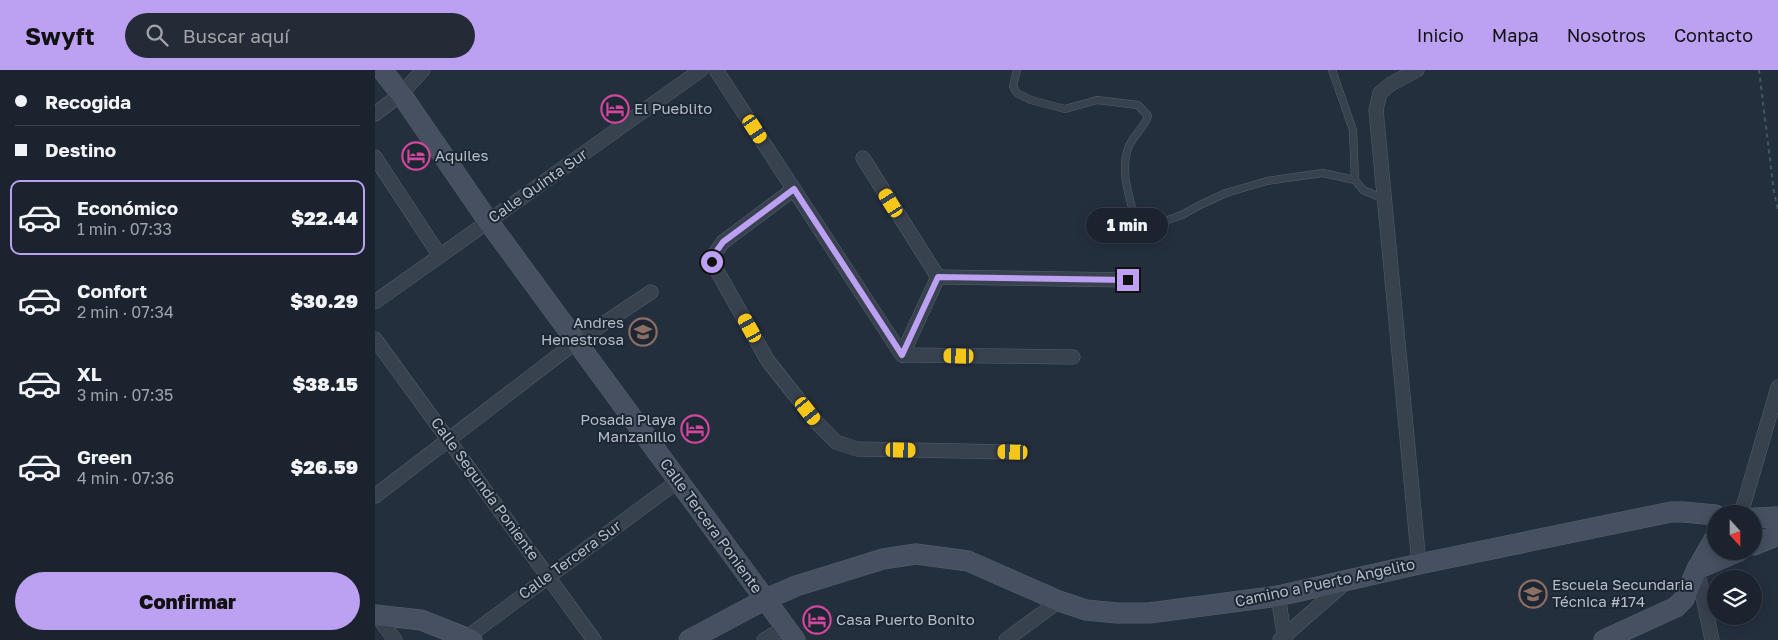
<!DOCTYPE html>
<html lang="es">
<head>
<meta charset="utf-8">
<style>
  body { margin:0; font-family:"Golos Text",sans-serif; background:#242b36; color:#f1f3f6; height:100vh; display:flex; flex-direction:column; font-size:19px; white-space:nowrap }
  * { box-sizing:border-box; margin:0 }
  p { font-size:16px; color:#a0a4aa }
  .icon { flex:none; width:28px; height:28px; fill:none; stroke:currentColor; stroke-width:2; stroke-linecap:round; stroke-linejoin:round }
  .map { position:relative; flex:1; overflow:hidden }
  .side { display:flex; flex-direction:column; background:#1b232e; width:375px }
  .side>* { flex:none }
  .hud { display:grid; align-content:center; height:110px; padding:0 15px; background:#1b232e }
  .needle { width:32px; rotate:159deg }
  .fabs { position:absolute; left:1332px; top:435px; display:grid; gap:10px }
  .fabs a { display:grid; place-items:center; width:55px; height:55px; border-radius:50%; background:#1b232e; box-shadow:0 2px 12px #0003,0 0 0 1px #39404a; font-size:25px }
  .end { position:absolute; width:22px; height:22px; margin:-11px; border:6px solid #bca0f2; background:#111; box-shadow:0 0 0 2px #111 }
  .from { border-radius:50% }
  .bubble { position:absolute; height:35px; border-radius:18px; background:#1b232e; box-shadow:0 2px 12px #0003,0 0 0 1px #39404a; font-size:16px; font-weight:800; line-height:35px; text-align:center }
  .car { position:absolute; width:15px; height:30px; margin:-15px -8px; border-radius:6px; box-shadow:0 0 4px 1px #0007; background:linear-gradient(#f5c518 24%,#345 0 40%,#f5c518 0 76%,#345 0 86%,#f5c518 0) }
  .hud b { display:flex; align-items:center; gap:18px; height:48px; font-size:19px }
  .hud b+b { border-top:1px solid #39404a }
  .hud i { width:12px; height:12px; background:#f1f3f6 }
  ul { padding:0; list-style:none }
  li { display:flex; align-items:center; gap:15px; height:75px; margin:0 10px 8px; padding:0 5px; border:2px solid transparent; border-radius:10px }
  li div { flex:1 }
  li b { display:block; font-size:19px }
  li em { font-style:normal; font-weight:800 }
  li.current { border-color:#bca0f2 }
  li>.icon { width:45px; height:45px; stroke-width:1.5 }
  .button { display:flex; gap:10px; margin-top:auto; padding:10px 15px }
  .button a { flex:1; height:58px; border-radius:30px; background:#bca0f2; color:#111; font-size:20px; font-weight:800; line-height:58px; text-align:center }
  header { display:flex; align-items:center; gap:30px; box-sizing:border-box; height:70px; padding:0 25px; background:#bca0f2; color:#111 }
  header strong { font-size:24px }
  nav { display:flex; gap:28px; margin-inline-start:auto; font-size:18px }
  .search { width:350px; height:45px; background:#242b36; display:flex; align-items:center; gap:12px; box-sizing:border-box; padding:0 18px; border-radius:28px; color:#a0a4aa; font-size:19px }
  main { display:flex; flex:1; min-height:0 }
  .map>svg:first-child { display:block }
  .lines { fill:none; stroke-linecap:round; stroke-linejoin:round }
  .lane-casing { stroke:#565f6c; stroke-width:8 }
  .street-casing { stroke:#565f6c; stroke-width:15 }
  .secondary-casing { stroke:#565f6c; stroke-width:21 }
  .path { stroke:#44595c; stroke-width:2; stroke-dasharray:4 4; stroke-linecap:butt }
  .lane { stroke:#38414e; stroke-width:7 }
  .street { stroke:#38414e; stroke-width:14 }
  .secondary { stroke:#465061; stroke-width:20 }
  .route { stroke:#bca0f2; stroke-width:6 }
  .labels { text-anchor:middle; stroke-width:4; stroke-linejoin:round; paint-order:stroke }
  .poi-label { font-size:15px; fill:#b4bcc9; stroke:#1d2633; text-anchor:start }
  .street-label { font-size:15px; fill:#b4bcc9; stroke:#1d2633 }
</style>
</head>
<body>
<header>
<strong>Swyft</strong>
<div class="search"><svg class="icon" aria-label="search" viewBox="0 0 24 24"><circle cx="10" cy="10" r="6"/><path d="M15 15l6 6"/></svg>Buscar aquí</div>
<nav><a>Inicio</a><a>Mapa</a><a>Nosotros</a><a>Contacto</a></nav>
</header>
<main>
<section class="side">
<div class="hud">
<b><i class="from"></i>Recogida</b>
<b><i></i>Destino</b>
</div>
<ul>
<li class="current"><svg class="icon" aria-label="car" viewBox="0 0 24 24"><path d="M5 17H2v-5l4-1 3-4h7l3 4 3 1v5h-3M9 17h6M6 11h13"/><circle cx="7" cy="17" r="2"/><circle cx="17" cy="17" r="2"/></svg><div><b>Económico</b><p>1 min · 07:33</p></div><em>$22.44</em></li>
<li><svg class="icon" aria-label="car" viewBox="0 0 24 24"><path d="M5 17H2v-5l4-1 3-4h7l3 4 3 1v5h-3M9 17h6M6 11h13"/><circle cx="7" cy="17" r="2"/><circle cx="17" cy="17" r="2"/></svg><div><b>Confort</b><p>2 min · 07:34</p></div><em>$30.29</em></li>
<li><svg class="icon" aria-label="car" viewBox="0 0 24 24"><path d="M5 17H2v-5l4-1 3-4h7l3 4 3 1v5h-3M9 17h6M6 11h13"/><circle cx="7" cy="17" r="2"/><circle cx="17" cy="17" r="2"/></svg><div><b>XL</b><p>3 min · 07:35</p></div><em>$38.15</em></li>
<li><svg class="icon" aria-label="car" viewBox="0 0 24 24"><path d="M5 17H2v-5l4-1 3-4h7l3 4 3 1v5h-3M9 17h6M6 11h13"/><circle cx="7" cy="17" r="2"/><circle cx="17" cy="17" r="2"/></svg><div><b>Green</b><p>4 min · 07:36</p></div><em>$26.59</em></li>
</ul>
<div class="button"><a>Confirmar</a></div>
</section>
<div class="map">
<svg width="1403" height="570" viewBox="0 0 1403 570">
  <rect width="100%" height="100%" fill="#242f3e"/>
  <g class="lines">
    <g class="lane-casing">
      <g id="lane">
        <path d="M642 0 638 16 640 20 642 23 656 30 690 39 722 30 763 35 773 46C769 58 759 64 754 76 745 98 753 123 759 145L771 152H787L807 145 825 135 851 123 892 111 948 103 980 110"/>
        <polyline points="957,0 978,60 980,110 988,120 1009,129"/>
      </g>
    </g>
    <g class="street-casing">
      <g id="street">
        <polyline points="341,0 527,285"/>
        <polyline points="1042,0 1016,14 1005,23 1001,40 1044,494"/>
        <polyline points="0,44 26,24 48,0"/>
        <polyline points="0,87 65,186"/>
        <polyline points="488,88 563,207"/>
        <polyline points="419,119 348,172 338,186 337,192 393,291 443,354 461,372 482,379 638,382"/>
        <polyline points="563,207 753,210"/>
        <polyline points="0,232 326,0"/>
        <polyline points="0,269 219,570"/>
        <polyline points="527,285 698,287"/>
        <polyline points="527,285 563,207"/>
        <polyline points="0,426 201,272 276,222"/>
        <polyline points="1366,444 1403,317"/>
        <polyline points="1322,499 1337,570"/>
        <polyline points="903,526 910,570"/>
        <polyline points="0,543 20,570"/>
        <polyline points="88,570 303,411"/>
        <polyline points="389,570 411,557"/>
        <polyline points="631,570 684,531"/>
        <polyline points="905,570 971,512"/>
      </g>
    </g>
    <g class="secondary-casing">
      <g id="secondary">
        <polyline points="7,0 26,24 113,151 420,570"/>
        <polyline points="1379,448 1403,447"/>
        <polyline points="1379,475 1403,465"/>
        <polyline points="1322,499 1364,481"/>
        <polyline points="0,545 46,550 97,570"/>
        <polyline points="314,570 391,529 421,516 508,489 541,484 593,491 684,531 711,540 742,543 774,543 903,526 1044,494 1296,442 1308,442 1341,445"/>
        <polyline points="1229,570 1301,537 1309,529 1322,499 1341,466"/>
      </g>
    </g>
    <polyline class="path" points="1384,0 1399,122 1403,140"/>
    <use href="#lane" class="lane"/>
    <use href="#street" class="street"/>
    <use href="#secondary" class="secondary"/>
  </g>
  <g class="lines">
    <polyline class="route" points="337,192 338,186 348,172 419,119 527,285 563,207 753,210"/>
  </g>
  <defs>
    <g id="hotel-ring" transform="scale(1.4375)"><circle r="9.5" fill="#1d2633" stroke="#d1479c" stroke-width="1.5"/><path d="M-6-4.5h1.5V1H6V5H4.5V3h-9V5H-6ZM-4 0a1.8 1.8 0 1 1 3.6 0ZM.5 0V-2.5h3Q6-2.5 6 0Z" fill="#d1479c"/></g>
    <g id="school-ring" transform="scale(1.4375)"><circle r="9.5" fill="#1d2633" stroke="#8d6e63" stroke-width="1.5"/><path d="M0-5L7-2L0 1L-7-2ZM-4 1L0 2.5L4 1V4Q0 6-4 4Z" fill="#8d6e63"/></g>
  </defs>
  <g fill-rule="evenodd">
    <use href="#hotel-ring" x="240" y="39"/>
    <use href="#hotel-ring" x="41" y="86"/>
    <use href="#school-ring" x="268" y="262"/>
    <use href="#hotel-ring" x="320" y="359"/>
    <use href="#school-ring" x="1158" y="524"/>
    <use href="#hotel-ring" x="442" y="550"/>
  </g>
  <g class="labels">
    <g class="poi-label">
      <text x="259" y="44">El Pueblito</text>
      <text x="60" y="91">Aquiles</text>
      <text x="249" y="258" text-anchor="end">Andres<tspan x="249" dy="17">Henestrosa</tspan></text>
      <text x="301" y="355" text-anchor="end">Posada Playa<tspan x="301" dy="17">Manzanillo</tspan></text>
      <text x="1177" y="520">Escuela Secundaria<tspan x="1177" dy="17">Técnica #174</tspan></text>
      <text x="461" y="555">Casa Puerto Bonito</text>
    </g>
    <g class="street-label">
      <text transform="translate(163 116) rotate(-35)" y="5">Calle Quinta Sur</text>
      <text transform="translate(110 419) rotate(54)" y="5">Calle Segunda Poniente</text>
      <text transform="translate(336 456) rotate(54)" y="5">Calle Tercera Poniente</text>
      <text transform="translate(195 490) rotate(-36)" y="5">Calle Tercera Sur</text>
      <text transform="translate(950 513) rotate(-12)" y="5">Camino a Puerto Angelito</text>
    </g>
  </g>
</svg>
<div class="fabs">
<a><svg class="needle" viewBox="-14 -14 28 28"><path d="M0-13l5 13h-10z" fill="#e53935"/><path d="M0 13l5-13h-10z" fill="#a0a4aa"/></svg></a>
<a><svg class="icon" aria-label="layers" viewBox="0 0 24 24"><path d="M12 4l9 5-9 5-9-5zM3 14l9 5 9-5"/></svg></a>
</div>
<i class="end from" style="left:337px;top:192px"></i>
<i class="end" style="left:753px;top:210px"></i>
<div class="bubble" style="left:711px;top:138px;width:82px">1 min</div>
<i class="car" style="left:380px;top:59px;rotate:147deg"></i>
<i class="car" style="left:516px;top:133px;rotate:328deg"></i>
<i class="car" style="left:375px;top:258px;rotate:331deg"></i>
<i class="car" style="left:584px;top:286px;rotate:271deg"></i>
<i class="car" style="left:433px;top:341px;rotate:142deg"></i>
<i class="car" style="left:526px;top:380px;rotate:91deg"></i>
<i class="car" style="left:638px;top:382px;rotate:272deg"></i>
</div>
</main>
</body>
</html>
